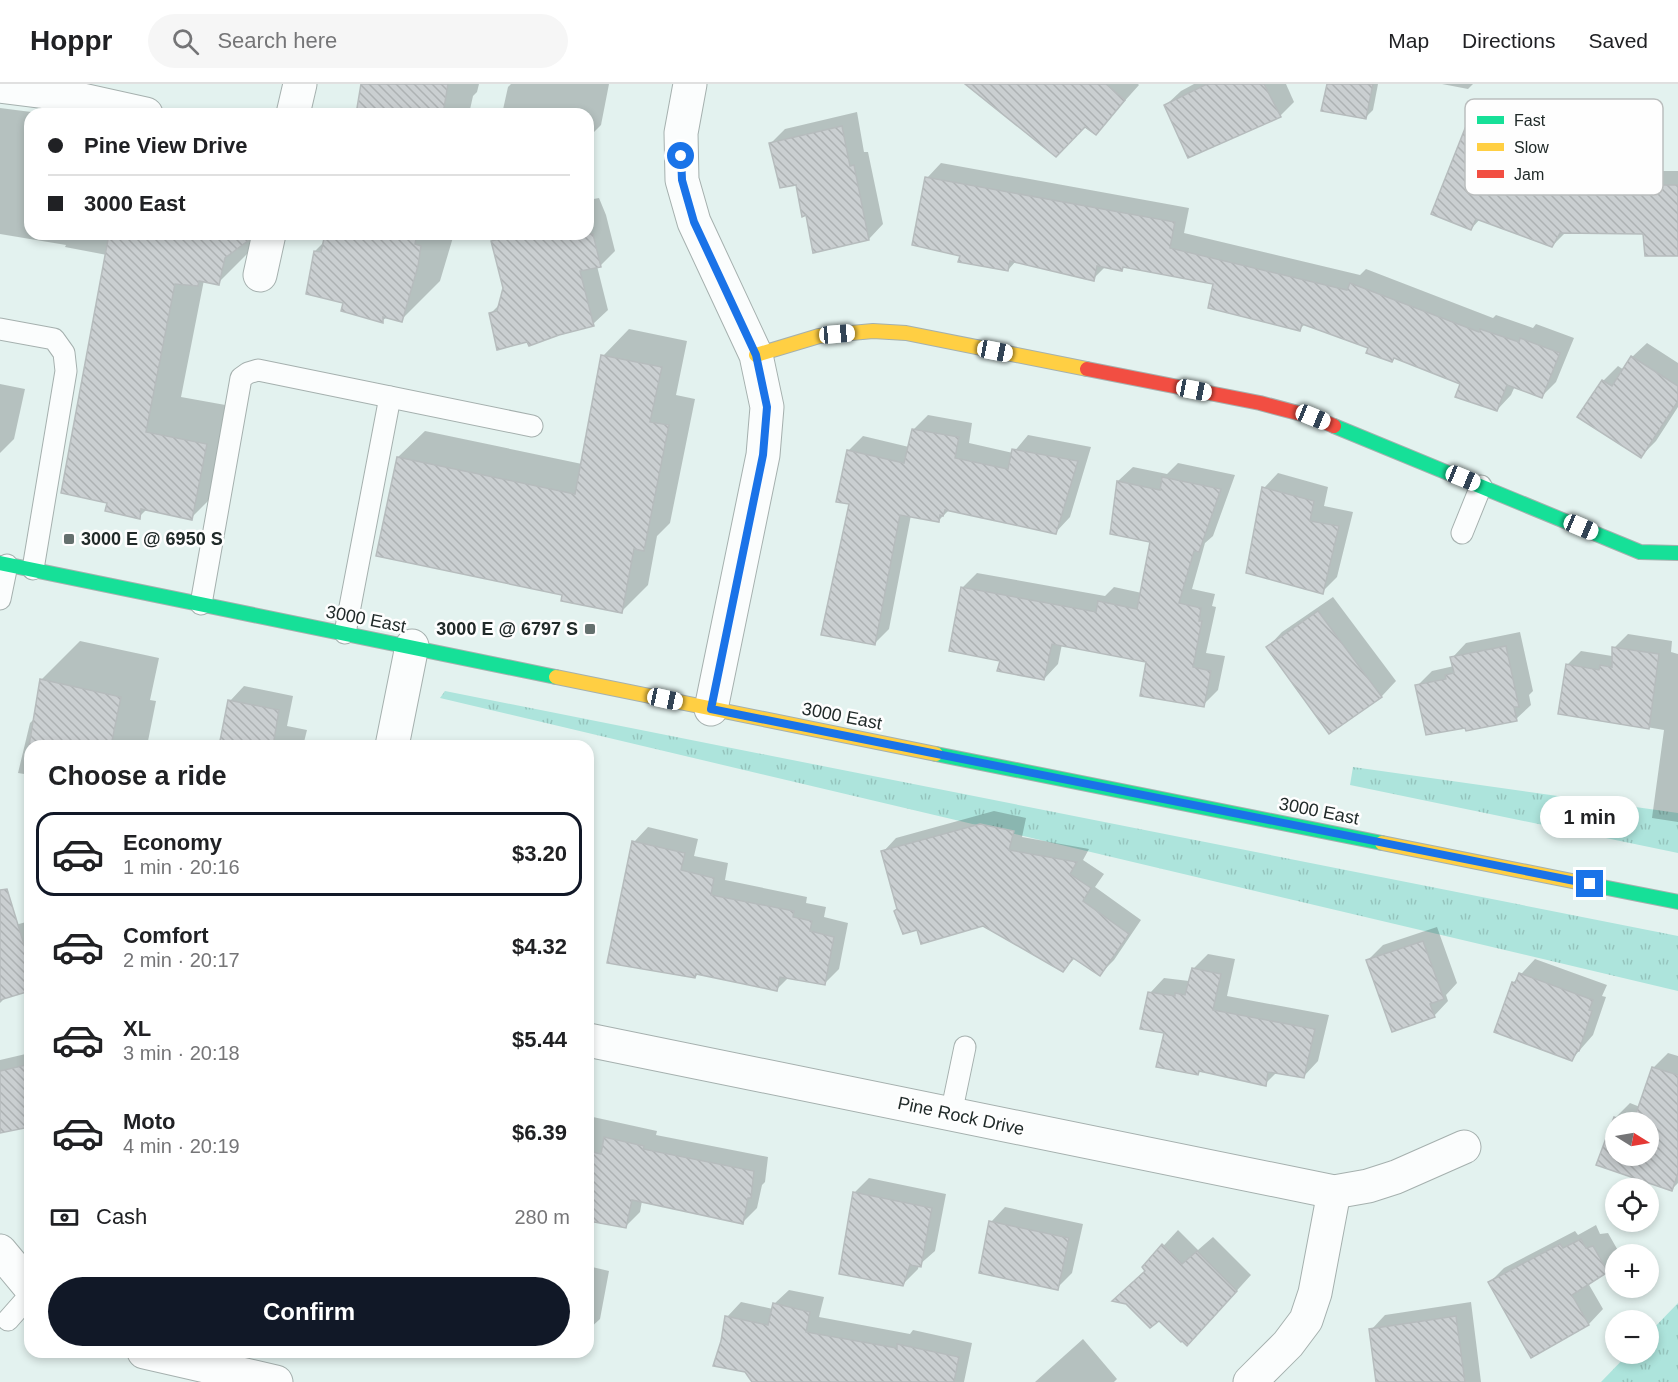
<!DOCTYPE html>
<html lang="en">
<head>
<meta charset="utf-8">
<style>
  body { margin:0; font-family:Arial,sans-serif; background:#f6f6f6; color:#202124; height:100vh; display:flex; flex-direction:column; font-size:22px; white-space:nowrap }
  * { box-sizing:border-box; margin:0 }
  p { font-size:20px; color:#757577 }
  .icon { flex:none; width:33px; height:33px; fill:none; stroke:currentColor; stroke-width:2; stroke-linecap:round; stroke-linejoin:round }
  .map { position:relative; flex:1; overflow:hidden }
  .details { position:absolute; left:24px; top:656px; width:570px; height:618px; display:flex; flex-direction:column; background:#fff; border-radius:18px; box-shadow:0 3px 9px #0003 }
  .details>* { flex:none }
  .banner { position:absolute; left:24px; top:24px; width:570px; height:132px; border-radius:18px; box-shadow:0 3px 9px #0003; display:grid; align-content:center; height:132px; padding:0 24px; background:#fff }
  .needle { width:39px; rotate:101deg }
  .fabs { position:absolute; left:1605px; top:1028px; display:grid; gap:12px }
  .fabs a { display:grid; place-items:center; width:54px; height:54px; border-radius:50%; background:#fff; box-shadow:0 3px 9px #0003; font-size:30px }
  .end { position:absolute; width:27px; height:27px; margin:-14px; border:8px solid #1a73e8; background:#fff; box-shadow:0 0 0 3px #fff }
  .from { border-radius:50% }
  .bubble { position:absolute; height:42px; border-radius:21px; background:#fff; box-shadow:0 3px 9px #0003; font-size:20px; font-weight:700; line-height:42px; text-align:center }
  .car { position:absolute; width:18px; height:36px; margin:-18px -9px; border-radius:8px; box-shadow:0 0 4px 2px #0007; background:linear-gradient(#fff 24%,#345 0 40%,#fff 0 76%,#345 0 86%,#fff 0) }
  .banner b { display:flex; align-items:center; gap:21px; height:57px; font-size:22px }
  .banner b+b { border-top:2px solid #e0e0e0 }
  .banner i { width:15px; height:15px; background:#202124 }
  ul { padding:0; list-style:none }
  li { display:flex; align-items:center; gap:18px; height:84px; margin:0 12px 9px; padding:0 12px; border:3px solid transparent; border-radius:18px }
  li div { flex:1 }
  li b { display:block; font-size:22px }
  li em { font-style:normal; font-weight:700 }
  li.selected { border-color:#111827 }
  li>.icon { width:54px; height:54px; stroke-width:1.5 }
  h2 { padding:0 24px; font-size:27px; line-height:72px }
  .pay { display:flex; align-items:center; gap:15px; height:66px; padding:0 24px; font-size:22px }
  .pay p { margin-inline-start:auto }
  .button { display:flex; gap:12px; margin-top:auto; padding:12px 24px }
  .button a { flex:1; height:69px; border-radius:36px; background:#111827; color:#fff; font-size:24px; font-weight:700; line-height:69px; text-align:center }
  header { display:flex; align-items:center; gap:36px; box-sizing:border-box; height:84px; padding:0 30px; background:#fff; border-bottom:2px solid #e0e0e0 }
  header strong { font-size:28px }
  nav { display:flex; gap:33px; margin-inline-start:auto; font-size:21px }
  .search { width:420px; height:54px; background:#f6f6f6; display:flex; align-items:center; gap:15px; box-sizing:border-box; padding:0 21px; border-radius:33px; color:#757577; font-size:22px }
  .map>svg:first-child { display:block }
  .grass { fill:url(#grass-tufts) }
  .shadow { fill:#0003; fill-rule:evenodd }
  .building { fill:url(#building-back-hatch); stroke:#b6bcbd; stroke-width:1.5 }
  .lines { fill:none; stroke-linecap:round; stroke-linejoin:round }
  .lane-casing { stroke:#a5b0ae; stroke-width:23 }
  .street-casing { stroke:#a5b0ae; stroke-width:35 }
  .fast-casing { stroke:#a5b0ae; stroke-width:16 }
  .slow-casing { stroke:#a5b0ae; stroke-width:16 }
  .jam-casing { stroke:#a5b0ae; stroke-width:16 }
  .lane { stroke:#fbfdfd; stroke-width:21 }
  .street { stroke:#fbfdfd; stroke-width:33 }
  .fast { stroke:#16e098; stroke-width:14 }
  .slow { stroke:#ffcf43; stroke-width:14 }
  .jam { stroke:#f24e42; stroke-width:14 }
  .route { stroke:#1a73e8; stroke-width:8 }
  .poi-dot { fill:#64706e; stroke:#fefefe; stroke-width:2 }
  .labels { text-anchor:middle; stroke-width:5; stroke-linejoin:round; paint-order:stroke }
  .poi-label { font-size:18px; font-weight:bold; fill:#202a29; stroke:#fefefe; text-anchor:start }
  .street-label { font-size:18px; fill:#202a29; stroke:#fefefe }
  .key { fill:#fefefe; stroke:#bbbebe; stroke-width:1.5 }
  .key-label { font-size:16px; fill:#202a29 }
</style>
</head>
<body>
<header>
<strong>Hoppr</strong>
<div class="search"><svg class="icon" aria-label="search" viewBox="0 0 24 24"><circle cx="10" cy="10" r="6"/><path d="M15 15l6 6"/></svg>Search here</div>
<nav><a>Map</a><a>Directions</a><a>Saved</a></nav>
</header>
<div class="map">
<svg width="1678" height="1298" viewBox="0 0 1678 1298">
  <defs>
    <pattern id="grass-tufts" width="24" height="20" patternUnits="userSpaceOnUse" patternTransform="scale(1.5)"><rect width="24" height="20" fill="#ade4dc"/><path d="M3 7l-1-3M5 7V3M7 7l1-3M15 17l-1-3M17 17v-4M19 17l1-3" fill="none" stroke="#95c4bd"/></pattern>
    <pattern id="building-back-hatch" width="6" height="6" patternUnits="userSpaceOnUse" patternTransform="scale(1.5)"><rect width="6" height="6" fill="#cacfd1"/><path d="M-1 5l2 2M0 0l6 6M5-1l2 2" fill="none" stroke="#adb2b3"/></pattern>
  </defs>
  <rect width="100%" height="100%" fill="#e3f2ef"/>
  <g class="grass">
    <polygon points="445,607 1678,852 1678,907 440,614"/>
    <polygon points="1353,683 1678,729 1678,769 1350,701"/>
    <polygon points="1678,1219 1678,1298 1601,1298 1629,1269 1648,1269 1649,1249"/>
  </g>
  <g class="shadow">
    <polygon points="363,0 479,0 477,8 473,12 469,30 354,30 358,25"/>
    <polygon points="511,0 609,0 601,41 588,54 588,30 502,30 508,3"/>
    <polygon points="982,0 1138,0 1139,1 1096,49 1086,41"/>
    <polygon points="1194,0 1286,0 1294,18 1280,32 1166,21 1181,7"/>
    <polygon points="1328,0 1378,0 1373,26 1366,33"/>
    <polygon points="1442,0 1473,0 1468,5"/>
    <polygon points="0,24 47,30 30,30 30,150 257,150 254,163 218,199 204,196 181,313 242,324 227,398 191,434 147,425 139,433 107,171 65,163 66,161 0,150"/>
    <polygon points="857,28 864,68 868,68 883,140 869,155 807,129 797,99 771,59 785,45"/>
    <polygon points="1482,28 1519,41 1512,56 1588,87 1678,87 1678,171 1644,148 1566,148 1552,162 1480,135 1471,145 1433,129 1468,42"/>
    <polygon points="941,79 1189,124 1184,149 1360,191 1366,185 1493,234 1496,231 1533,244 1536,240 1574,254 1556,298 1542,312 1515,302 1511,311 1497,326 1462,299 1396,273 1392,277 1371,263 1305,240 1300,245 1215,199 1126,181 1122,185 1106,182 1093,195 1016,177 1008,186 962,171 927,94"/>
    <polygon points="599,114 606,131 615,167 600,182 597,182 608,226 593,240 528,257 490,230 501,219 505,204 493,158 500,150 588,150 588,116"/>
    <polygon points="326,150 454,150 440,197 401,236 387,233 382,237 344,218 315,167 324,158"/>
    <polygon points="629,245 687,257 676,311 695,315 670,439 657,452 648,501 621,528 564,510 398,373 425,347 582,380 603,272"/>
    <polygon points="1647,259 1678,279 1678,323 1656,357 1641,372 1603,297 1618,282 1624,286 1632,273"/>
    <polygon points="0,300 25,305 14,355 0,369"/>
    <polygon points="928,331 972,339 969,359 1013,369 1028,351 1091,363 1070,433 1056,448 949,426 938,437 911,431 889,545 874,560 851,419 848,367 863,352 909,363 913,346"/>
    <polygon points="1178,379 1235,391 1213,452 1205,459 1192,505 1215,510 1212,522 1216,523 1206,569 1225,572 1218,606 1203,621 1148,577 1062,560 1058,580 1044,595 1002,576 963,503 977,489 1105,512 1114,503 1142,509 1152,457 1118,397 1133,383 1167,390"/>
    <polygon points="1278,389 1328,403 1324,422 1353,428 1337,493 1322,508 1264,404"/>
    <polygon points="1333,513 1396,597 1382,612 1329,648 1268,563 1282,548"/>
    <polygon points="1520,548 1533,607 1529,611 1531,621 1516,635 1417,602 1432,587 1454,582 1452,574 1466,559"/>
    <polygon points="1628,550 1672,557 1671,568 1678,570 1678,738 1652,734 1664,646 1559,628 1567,581 1581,567 1612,572 1614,564"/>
    <polygon points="80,557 159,574 150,616 156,617 147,662 30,662 30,691 18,689 30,639 35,634 41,596"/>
    <polygon points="244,602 293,612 287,642 307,646 303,662 220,662 230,617"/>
    <polygon points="511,657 532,662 507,662"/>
    <polygon points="994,727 1026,734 1022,753 1089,765 1083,776 1104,790 1095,803 1141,836 1114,876 1100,890 1075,874 1063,886 983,841 918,844 899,825 883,768 896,754"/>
    <polygon points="648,743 698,755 694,772 728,779 725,796 807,813 806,819 826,823 824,833 848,839 839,885 824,900 789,893 776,906 699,889 695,893 634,758"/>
    <polygon points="30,837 30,906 3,913 4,915 0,919 0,845"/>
    <polygon points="1437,843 1457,899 1446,911 1448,917 1434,932 1368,876 1383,861"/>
    <polygon points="1208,870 1235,875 1227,912 1329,931 1318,977 1304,992 1277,988 1265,1000 1201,986 1198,990 1166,948 1150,909 1164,894 1189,897 1193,885"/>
    <polygon points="1535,875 1607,901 1602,912 1606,913 1593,951 1572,975 1513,899"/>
    <polygon points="30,969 30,1041 0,1047 0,976"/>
    <path d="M1668 969 1678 972V1099L1672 1105 1598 1080 1615 1034 1630 1019 1640 1023 1653 984ZM1616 1038H1648V1071H1616Z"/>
    <polygon points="588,1030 593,1031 593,1033 657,1047 656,1051 768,1073 765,1098 762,1101 757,1124 742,1139 642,1117 640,1128 625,1143 588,1135"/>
    <polygon points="869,1094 946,1110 935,1167 919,1181 918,1185 903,1200 855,1108"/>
    <polygon points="1005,1123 1083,1140 1072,1189 1057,1204 991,1138"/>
    <polygon points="1596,1141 1600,1150 1608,1149 1620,1170 1616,1170 1616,1178 1607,1186 1588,1199 1603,1225 1589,1240 1531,1272 1490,1198 1504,1184 1575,1147 1578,1151"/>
    <polygon points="1178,1146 1198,1166 1213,1153 1251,1191 1202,1245 1144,1183"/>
    <polygon points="588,1182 609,1187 600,1235 588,1246"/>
    <polygon points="789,1206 824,1213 819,1233 910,1250 913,1246 972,1259 964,1298 757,1298 723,1257 727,1233 741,1218 773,1225 774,1220"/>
    <polygon points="1471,1218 1481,1298 1377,1298 1371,1246 1385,1231"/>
    <polygon points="1083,1255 1117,1295 1114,1298 1035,1298"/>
  </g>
  <g class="building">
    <polygon points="361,0 448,0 443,30 356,30"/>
    <polygon points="965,0 1106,0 1125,16 1096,51 1085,43 1056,73"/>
    <polygon points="1207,0 1264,0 1281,33 1188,74 1164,21"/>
    <polygon points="1327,0 1373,0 1366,35 1321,27"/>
    <polygon points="842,42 850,82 854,81 869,156 813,169 806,131 802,133 796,101 780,104 769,59"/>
    <polygon points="1466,42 1505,55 1498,71 1573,101 1678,101 1678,172 1645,172 1643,150 1560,149 1552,163 1476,135 1471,146 1431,130"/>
    <polygon points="925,93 1175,138 1170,164 1347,206 1350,199 1479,248 1480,245 1519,258 1520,254 1560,269 1542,314 1507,301 1497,327 1455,313 1460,300 1394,274 1392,278 1366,269 1368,264 1302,240 1300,247 1208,224 1213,200 1123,183 1122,187 1097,182 1094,197 1010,177 1008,187 958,178 960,172 912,161"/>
    <polygon points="109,150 250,150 249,156 225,174 219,201 199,197 198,202 175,200 146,348 207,360 192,436 141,425 140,435 105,427 107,419 61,409"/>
    <polygon points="325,150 417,150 415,160 421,162 418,182 402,238 383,233 383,239 341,227 343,219 306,210 314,167 321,168"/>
    <polygon points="521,150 593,150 601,183 580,187 594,242 559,251 529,262 527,258 497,266 489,229 497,227 503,204 491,157"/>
    <polygon points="601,271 662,283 650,338 669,341 644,467 634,465 622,529 561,517 562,511 376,472 397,373 575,410"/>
    <polygon points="1631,272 1678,302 1678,317 1641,374 1577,333 1602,296 1612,302"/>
    <polygon points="912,345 959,353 955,374 1008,385 1012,365 1078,377 1056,450 945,426 943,432 940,431 939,438 900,431 875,561 821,551 849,420 836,418 847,366 904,379"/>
    <polygon points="1162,393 1221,405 1199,468 1194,467 1179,519 1201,524 1199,537 1202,537 1193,583 1211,587 1204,623 1140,612 1146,578 1052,560 1044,596 997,587 1000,577 949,567 961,503 1096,528 1098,517 1137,525 1150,458 1110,450 1117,397 1160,406"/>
    <polygon points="1262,403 1314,417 1310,437 1339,442 1323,510 1246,489"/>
    <polygon points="1318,527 1382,613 1329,650 1266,563"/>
    <polygon points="1506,562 1519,623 1514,623 1517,637 1466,647 1465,644 1426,651 1415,601 1446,595 1445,591 1454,589 1450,573"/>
    <polygon points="1612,563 1659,570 1649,645 1558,630 1566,580 1599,586 1600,581 1612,583"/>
    <polygon points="40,595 121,613 111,662 29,662"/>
    <polygon points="228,616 279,626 273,662 219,662"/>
    <polygon points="980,740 1014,747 1009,766 1077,778 1070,790 1091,804 1083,817 1129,850 1100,892 1073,874 1063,888 983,842 921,860 917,846 903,850 894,827 897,825 881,767"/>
    <polygon points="632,757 685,769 681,786 714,794 711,811 794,827 793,833 812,837 810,847 834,853 825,901 780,893 777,907 696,890 695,894 607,879"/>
    <polygon points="7,805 30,880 30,907 0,916 0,806"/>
    <polygon points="1423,857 1444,915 1430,920 1435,933 1392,948 1366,876"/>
    <polygon points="1192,884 1221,890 1213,926 1315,945 1304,994 1268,988 1266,1002 1199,987 1198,991 1156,983 1164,949 1140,945 1148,908 1175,912 1175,909 1185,911"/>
    <polygon points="1519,889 1593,916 1589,926 1592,927 1579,967 1577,967 1572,977 1494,948 1512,898 1515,899"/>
    <polygon points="30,980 30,1043 0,1049 0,987"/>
    <polygon points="1652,983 1678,991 1678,1089 1672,1107 1596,1081 1614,1033 1628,1038 1616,1038 1616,1071 1648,1071 1648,1038 1633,1038"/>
    <polygon points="604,1053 644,1062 643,1065 754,1087 751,1114 748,1114 743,1140 632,1116 626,1144 588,1137 588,1067 601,1070"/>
    <polygon points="853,1108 932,1124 921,1183 910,1181 903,1202 839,1190"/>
    <polygon points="989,1137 1069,1154 1058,1206 979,1189"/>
    <polygon points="1581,1155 1586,1164 1593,1162 1608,1188 1572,1211 1589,1241 1531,1274 1488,1198 1560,1160 1563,1164"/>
    <polygon points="1162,1160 1182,1180 1197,1167 1237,1207 1187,1262 1182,1257 1181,1258 1159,1237 1150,1244 1126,1220 1112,1217 1145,1187 1142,1183"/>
    <polygon points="773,1219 810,1228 806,1248 897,1264 897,1260 959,1273 954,1298 752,1298 745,1288 713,1282 721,1257 725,1232 768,1241"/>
    <polygon points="1456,1232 1465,1298 1376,1298 1369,1245"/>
  </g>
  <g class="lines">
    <g class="lane-casing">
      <g id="lane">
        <polyline points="0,245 54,255 64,269 66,287 33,485"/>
        <polyline points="1462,449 1481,402"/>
        <polyline points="0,515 7,481"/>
        <polyline points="201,520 241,294 248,289 258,286 532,342"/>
        <polyline points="345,549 390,313"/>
        <polyline points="951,1030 965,963"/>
        <polyline points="8,1236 30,1211"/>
      </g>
    </g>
    <g class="street-casing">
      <g id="street">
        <polyline points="690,0 681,49 682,96 694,138 756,271 767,323 763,371 711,625"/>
        <polyline points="0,2 46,8 146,30"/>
        <polyline points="293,30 300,0"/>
        <polyline points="260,191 269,150"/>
        <polyline points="392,662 412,562"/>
        <polyline points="588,956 1334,1108 1368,1102 1396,1093 1464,1063"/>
        <polyline points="0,1167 30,1203"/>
        <polyline points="144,1268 276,1298"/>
        <polyline points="1250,1298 1288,1260 1306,1236 1315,1209 1334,1108"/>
      </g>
    </g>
    <g class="fast-casing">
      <g id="fast">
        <polyline points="1334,342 1640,468 1678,469"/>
        <polyline points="0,479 556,593"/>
        <polyline points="936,670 1382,759"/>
        <polyline points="1582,799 1678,818"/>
      </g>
    </g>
    <g class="slow-casing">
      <g id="slow">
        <polyline points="756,271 819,252 873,247 906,249 1087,285"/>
        <polyline points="556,593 936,670"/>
        <polyline points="1382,759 1582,799"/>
      </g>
    </g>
    <g class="jam-casing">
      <polyline id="jam" points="1087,285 1260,319 1313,333 1334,342"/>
    </g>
    <use href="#lane" class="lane"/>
    <use href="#street" class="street"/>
    <use href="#fast" class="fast"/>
    <use href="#slow" class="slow"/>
    <use href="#jam" class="jam"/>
  </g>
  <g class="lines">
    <polyline class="route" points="681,72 682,96 694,138 756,271 767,323 763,371 711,625 1590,800"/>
  </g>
  <g class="poi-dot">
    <rect x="63" y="449" width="12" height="12" rx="3"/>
    <rect x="584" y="539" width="12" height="12" rx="3"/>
  </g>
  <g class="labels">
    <g class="poi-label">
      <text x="81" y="461">3000 E @ 6950 S</text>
      <text x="578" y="551" text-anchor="end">3000 E @ 6797 S</text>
    </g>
    <g class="street-label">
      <text transform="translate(366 535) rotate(11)" y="6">3000 East</text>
      <text transform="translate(842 632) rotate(11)" y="6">3000 East</text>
      <text transform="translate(1319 727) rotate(11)" y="6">3000 East</text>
      <text transform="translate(961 1032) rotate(12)" y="6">Pine Rock Drive</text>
    </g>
  </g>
  <rect x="1465" y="15" width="198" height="96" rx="9" class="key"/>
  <rect x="1477" y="32" width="27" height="8" fill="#16e098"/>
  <rect x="1477" y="59" width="27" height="8" fill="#ffcf43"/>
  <rect x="1477" y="86" width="27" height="8" fill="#f24e42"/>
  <g class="key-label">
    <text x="1514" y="42">Fast</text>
    <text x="1514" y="69">Slow</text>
    <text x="1514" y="96">Jam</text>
  </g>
</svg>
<div class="fabs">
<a><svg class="needle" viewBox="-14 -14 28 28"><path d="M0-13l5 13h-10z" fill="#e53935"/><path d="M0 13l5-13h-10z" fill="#757577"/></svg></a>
<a><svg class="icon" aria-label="locate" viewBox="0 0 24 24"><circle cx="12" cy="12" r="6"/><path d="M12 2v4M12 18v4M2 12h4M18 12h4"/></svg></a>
<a>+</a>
<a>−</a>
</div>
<i class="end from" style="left:681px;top:72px"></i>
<i class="end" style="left:1590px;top:800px"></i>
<div class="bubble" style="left:1540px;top:712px;width:99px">1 min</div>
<i class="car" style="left:837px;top:250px;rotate:85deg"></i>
<i class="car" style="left:995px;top:267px;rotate:101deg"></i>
<i class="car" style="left:1194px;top:306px;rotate:101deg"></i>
<i class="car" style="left:1313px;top:333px;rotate:112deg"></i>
<i class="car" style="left:1463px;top:394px;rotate:112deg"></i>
<i class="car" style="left:1581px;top:443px;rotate:113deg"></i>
<i class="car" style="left:665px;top:615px;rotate:102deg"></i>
<div class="banner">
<b><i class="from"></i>Pine View Drive</b>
<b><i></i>3000 East</b>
</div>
<section class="details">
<h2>Choose a ride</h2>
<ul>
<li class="selected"><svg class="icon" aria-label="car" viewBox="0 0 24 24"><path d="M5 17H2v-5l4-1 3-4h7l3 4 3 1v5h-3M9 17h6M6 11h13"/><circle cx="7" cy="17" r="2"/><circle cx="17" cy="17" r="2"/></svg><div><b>Economy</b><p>1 min · 20:16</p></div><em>$3.20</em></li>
<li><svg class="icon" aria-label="car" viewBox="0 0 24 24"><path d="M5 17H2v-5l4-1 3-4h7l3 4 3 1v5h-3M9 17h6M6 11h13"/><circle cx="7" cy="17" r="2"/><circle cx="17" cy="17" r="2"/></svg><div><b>Comfort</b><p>2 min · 20:17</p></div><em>$4.32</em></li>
<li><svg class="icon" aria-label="car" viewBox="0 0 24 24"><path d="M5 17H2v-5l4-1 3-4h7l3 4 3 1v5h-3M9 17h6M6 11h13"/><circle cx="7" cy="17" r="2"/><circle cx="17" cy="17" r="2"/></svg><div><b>XL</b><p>3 min · 20:18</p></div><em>$5.44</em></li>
<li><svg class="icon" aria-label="car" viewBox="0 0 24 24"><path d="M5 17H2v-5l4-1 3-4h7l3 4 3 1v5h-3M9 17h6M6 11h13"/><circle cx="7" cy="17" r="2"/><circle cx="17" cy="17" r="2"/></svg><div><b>Moto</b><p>4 min · 20:19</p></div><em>$6.39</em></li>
</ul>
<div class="pay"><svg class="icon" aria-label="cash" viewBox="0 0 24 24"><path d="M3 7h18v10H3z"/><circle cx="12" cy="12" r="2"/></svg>Cash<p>280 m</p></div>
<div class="button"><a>Confirm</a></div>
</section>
</div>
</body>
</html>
